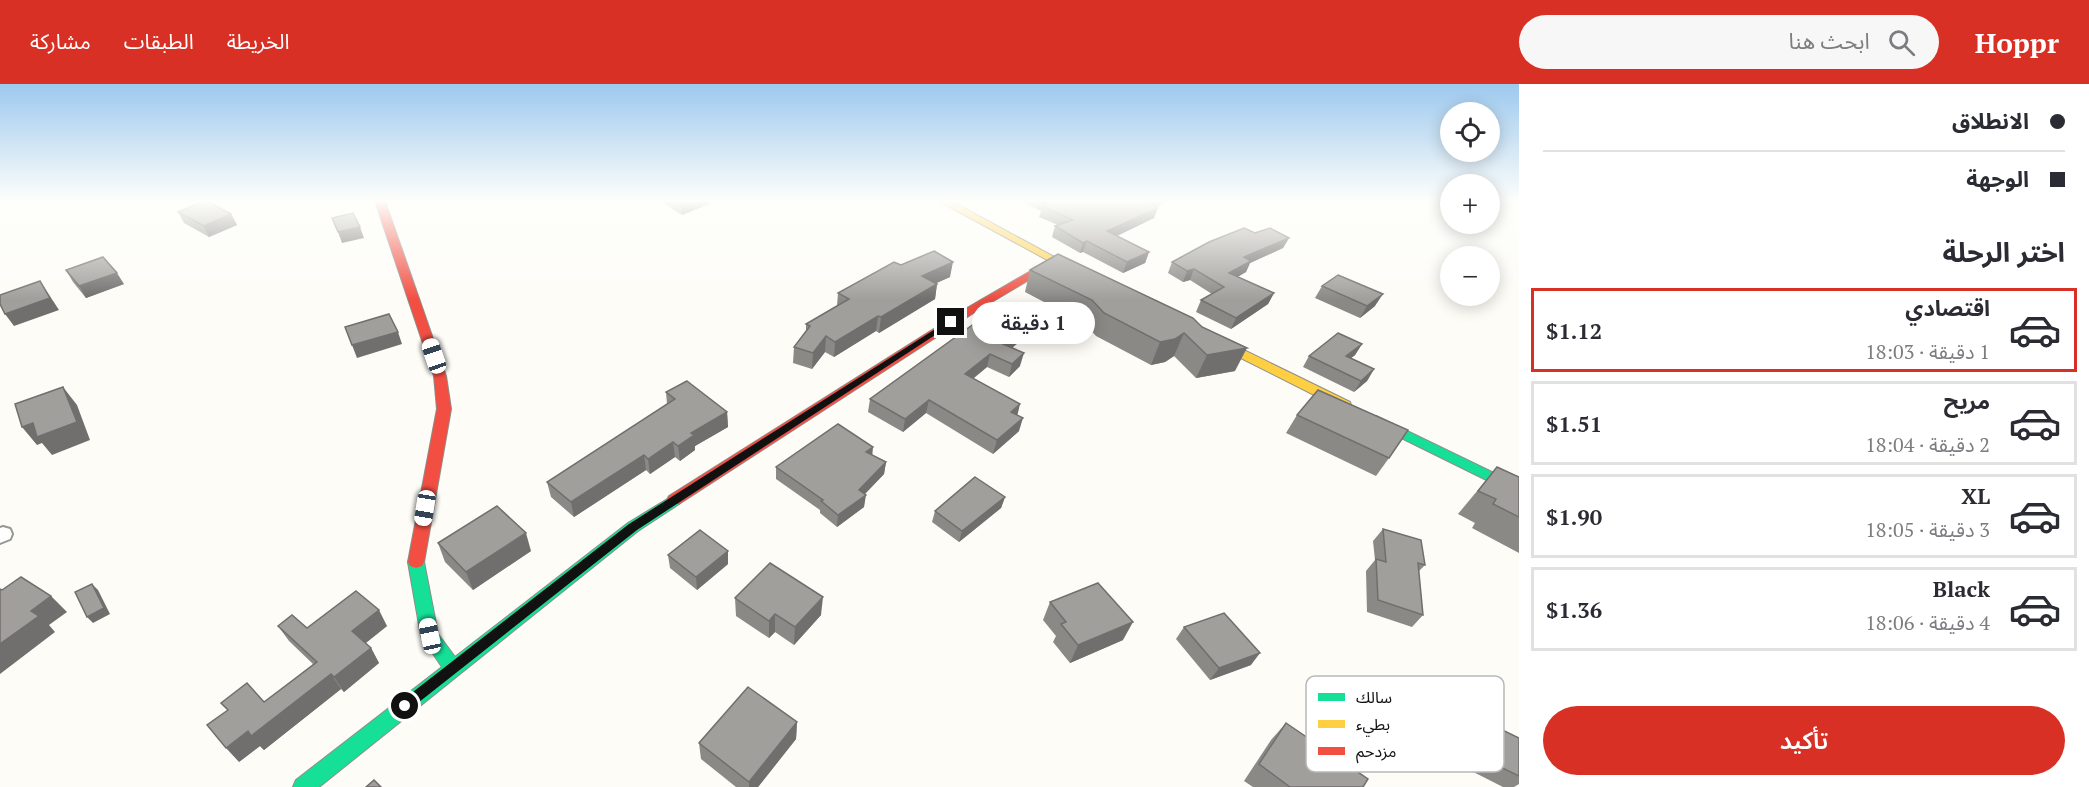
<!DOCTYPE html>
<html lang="ar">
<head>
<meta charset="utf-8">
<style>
  body { margin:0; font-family:"PT Serif","Noto Sans Arabic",serif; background:#f7f7f7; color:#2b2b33; direction:rtl; height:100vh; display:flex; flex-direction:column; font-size:22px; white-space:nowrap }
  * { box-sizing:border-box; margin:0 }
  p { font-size:20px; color:#7c7c81 }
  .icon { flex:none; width:33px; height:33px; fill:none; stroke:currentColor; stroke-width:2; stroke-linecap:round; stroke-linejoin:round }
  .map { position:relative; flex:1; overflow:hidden; direction:ltr }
  .details { display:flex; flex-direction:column; background:#fff; width:570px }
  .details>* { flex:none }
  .top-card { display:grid; align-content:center; height:132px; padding:0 24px; background:#fff }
  .fabs { position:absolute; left:1440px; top:18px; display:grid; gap:12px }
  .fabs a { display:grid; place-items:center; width:60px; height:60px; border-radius:50%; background:#fff; box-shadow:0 3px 15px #0003; font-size:30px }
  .end { position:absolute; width:27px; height:27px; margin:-14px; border:8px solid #111; background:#fff; box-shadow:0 0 0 3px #fff }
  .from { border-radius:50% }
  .bubble { position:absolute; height:42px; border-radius:21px; background:#fff; box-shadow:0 3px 15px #0003; font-size:20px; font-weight:600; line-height:42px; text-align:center; direction:rtl }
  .car { position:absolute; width:18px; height:36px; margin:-18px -9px; border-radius:8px; box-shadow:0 0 4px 2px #0007; background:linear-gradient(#fff 24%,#345 0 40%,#fff 0 76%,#345 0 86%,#fff 0) }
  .top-card b { display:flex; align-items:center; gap:21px; height:57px; font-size:22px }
  .top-card b+b { border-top:2px solid #e1e1e2 }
  .top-card i { width:15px; height:15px; background:#2b2b33 }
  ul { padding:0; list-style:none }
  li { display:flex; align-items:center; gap:18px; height:84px; margin:0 12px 9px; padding:0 12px; border:3px solid #e1e1e2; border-radius:0px }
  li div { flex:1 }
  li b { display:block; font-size:22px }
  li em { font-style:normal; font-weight:600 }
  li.on { border-color:#d93025 }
  li>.icon { width:54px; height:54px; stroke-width:1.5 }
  h2 { padding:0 24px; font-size:27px; line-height:72px }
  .primary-button { display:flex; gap:12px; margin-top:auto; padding:12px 24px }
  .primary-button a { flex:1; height:69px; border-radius:36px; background:#d93025; color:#fff; font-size:24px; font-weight:600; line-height:69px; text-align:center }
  header { display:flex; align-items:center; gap:36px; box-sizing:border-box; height:84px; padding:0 30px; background:#d93025; color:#fff }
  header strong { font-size:28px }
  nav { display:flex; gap:33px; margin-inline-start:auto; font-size:21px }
  .search { width:420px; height:54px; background:#f7f7f7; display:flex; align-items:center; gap:15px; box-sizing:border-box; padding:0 21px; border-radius:33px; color:#7c7c81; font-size:22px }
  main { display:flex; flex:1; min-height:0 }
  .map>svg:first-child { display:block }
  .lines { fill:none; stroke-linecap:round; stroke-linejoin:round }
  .street-casing { stroke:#979795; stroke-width:4 }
  .fast-casing { stroke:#8e8d8b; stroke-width:2 }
  .slow-casing { stroke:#8e8d8b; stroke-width:2 }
  .jam-casing { stroke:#8e8d8b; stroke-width:2 }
  .street { fill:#fffffe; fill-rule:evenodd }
  .fast { fill:#16e098; fill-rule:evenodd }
  .slow { fill:#ffcf43; fill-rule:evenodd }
  .jam { fill:#f24e42; fill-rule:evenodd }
  .wall { fill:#8a8986 }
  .shaded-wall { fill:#716f6d }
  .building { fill:#a19f9c; stroke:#716f6d; stroke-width:1.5 }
  .route { fill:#111 }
  .key { fill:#fff; stroke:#b8b8b8; stroke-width:1.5 }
  .key-label { font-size:16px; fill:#111 }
</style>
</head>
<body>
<header>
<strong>Hoppr</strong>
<div class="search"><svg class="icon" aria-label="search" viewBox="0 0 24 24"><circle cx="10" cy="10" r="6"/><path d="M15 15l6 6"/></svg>ابحث هنا</div>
<nav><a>الخريطة</a><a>الطبقات</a><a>مشاركة</a></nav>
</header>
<main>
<section class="details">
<div class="top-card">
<b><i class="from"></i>الانطلاق</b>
<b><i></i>الوجهة</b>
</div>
<h2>اختر الرحلة</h2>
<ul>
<li class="on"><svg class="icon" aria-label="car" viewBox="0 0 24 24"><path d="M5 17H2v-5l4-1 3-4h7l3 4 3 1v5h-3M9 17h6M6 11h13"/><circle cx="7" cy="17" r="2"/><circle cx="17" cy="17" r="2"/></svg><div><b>اقتصادي</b><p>1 دقيقة · 18:03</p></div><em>$1.12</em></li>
<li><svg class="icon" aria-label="car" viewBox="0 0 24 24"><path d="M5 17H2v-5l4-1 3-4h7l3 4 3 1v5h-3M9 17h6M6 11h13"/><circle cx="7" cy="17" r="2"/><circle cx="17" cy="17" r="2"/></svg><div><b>مريح</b><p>2 دقيقة · 18:04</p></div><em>$1.51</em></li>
<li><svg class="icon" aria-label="car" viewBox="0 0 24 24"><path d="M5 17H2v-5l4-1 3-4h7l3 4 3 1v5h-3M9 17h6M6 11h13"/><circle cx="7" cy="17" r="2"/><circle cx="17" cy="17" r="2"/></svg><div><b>XL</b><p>3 دقيقة · 18:05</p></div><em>$1.90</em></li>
<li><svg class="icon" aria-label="car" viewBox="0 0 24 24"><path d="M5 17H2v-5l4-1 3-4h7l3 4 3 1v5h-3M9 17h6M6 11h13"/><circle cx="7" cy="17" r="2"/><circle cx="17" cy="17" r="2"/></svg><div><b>Black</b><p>4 دقيقة · 18:06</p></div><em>$1.36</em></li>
</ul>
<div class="primary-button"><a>تأكيد</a></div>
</section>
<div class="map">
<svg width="1519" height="703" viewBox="0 0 1519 703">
  <rect width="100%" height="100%" fill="#fdfcf7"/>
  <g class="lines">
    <g class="street-casing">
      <polygon id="street" points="3,443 10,445 12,450 10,455 0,459 0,444"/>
    </g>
    <g class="fast-casing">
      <g id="fast">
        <polygon points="1376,332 1519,401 1519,412 1371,339 1369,336"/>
        <polygon points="674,411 679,412 681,416 679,420 638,447 319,703 293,703 296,696 442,583 421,552 408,478 410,474 416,472 422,474 424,478 438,550 455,573 628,439"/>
      </g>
    </g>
    <g class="slow-casing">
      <g id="slow">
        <polygon points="939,117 951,117 1071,182 1070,184 1062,184"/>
        <polygon points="1215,252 1350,318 1351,321 1350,324 1340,324 1211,259 1209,256 1211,253"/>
      </g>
    </g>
    <g class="jam-casing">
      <g id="jam">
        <polygon points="375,117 385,117 446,292 451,325 424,478 422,482 416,484 410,482 408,478 437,325 434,292"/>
        <polygon points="1055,173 1059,174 1059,178 975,228 679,420 669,420 667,416 669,412 967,224"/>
      </g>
    </g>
    <use href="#street" class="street"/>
    <use href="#fast" class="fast"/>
    <use href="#slow" class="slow"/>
    <use href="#jam" class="jam"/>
  </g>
  <g class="wall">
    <polygon points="660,117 709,117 709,120 682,131"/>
    <polygon points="1021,117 1166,117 1156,123 1154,134 1117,152 1149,168 1145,179 1123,189 1083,168 1080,169 1052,153 1055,142 1058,141 1039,133 1041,127"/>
    <polygon points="178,128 231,130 237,141 209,153 184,139"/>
    <polygon points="1255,149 1289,154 1283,164 1250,179 1246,188 1237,193 1274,209 1268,220 1231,245 1196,228 1201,216 1212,210 1190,196 1183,198 1168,189 1172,178"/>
    <polygon points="901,181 950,193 936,199 937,200 935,215 879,249 876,247 834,273 825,268 812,285 793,279 794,263 806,248 806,240 837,222 838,209"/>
    <polygon points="66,186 124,200 86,214 73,198"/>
    <polygon points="1030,186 1193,234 1235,287 1196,294 1174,272 1165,278 1151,281 1096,252 1084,239 1025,208"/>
    <polygon points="1322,202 1375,222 1360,234 1315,214"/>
    <polygon points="1027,242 1024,254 1012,264 1020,282 1009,293 987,283 973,295 1017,331 1019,347 993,370 926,329 903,348 868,328 870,315"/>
    <polygon points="1362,260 1355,271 1351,274 1374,285 1367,297 1354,308 1303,283 1309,272"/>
    <polygon points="666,308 727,328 728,343 695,362 695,366 680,377 675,373 650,390 646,386 574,433 551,413 547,398 667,320"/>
    <polygon points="1297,331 1389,374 1376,392 1286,349"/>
    <polygon points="872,371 886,378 884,390 865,410 864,423 837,443 820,429 820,426 776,395 776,383"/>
    <polygon points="1497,383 1519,393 1519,469 1472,444 1475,439 1458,430"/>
    <polygon points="1005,413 1001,424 959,458 932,438 935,427"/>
    <polygon points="1383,445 1425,481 1419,487 1423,531 1412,543 1367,528 1366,487 1375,476 1373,457"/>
    <polygon points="438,459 531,467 473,506 445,478"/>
    <polygon points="668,471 728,480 697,506 670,484"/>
    <polygon points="735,514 821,531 794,561 775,548 769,554 736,532"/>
    <polygon points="1050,518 1123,556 1070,579 1053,558 1056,552 1043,536"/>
    <polygon points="278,542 307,544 387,542 365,559 371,564 379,579 344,608 341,605 264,666 260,662 239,678 264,618 313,580 289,557"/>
    <polygon points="1184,543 1251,581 1210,596 1176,555"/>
    <polygon points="1443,617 1519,654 1519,700 1514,703 1503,703 1424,663 1430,629"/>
    <polygon points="797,638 796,655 758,703 736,703 701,675 699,659"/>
    <polygon points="1286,639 1363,703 1253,703 1244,697 1271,656"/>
  </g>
  <g class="shaded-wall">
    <polygon points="687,117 709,117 709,120 682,131 682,120"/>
    <polygon points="1151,117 1166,117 1145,130 1158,124 1154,134 1104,158 1107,147"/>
    <polygon points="231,130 237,141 209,153 204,142"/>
    <polygon points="360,143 364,154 342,159 338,148"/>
    <polygon points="1289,154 1283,164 1250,179 1246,188 1224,201 1229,189 1244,173"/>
    <polygon points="1087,157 1083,168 1080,169 1083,159"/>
    <polygon points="1149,168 1145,179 1123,189 1127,178"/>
    <polygon points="953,178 950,193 919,207 922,192"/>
    <polygon points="1194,185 1190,196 1183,198 1187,187"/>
    <polygon points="117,189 124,200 86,214 79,202"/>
    <polygon points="40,197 59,226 14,242 5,230"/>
    <polygon points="937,200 935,215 879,249 881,233"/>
    <polygon points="1274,209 1268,220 1231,245 1236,234"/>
    <polygon points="1383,210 1375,222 1360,234 1367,222"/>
    <polygon points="878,232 876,247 834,273 835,258"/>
    <polygon points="1027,242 1024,254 1000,273 1003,260"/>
    <polygon points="398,248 402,260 357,274 352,261"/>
    <polygon points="1184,249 1174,272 1165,278 1151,281 1160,258"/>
    <polygon points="826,252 825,268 812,285 813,269"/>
    <polygon points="1362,260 1355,271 1340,283 1346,272"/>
    <polygon points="1247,264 1235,287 1196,294 1207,271"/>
    <polygon points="1024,269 1020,282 1009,293 1012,280"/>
    <polygon points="990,270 987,283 962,303 965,290"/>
    <polygon points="1374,285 1367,297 1354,308 1361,297"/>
    <polygon points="63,303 77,321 90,356 52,371 42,359 37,361 22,343"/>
    <polygon points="929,316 926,329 903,348 905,335"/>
    <polygon points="1020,320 1017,333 1011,328"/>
    <polygon points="727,328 728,343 695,362 695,366 680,377 678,362 691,349"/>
    <polygon points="1023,334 1019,347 993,370 997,356"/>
    <polygon points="673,358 675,373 650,390 648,375"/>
    <polygon points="873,363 872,375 866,368"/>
    <polygon points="644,371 646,386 574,433 571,418"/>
    <polygon points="886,378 884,390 859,416 866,411 864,423 837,443 838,431 859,406"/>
    <polygon points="1005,413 1001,424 959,458 962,447"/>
    <polygon points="526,449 531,467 473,506 466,488"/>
    <polygon points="728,467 728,480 697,506 696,493"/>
    <polygon points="92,500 98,506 110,530 93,539 87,533"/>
    <polygon points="51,512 67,528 49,541 55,548 0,590 0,560 31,527"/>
    <polygon points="823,513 821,531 794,561 795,543"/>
    <polygon points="379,526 387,542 361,563 352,547"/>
    <polygon points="775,530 775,548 769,554 769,537"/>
    <polygon points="1133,538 1123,556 1070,579 1078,561"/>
    <polygon points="371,564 379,579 344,608 334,593"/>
    <polygon points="1260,569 1251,581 1210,596 1219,584"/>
    <polygon points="331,590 341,605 264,666 260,662 239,678 226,664 248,647"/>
    <polygon points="797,638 796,655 758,703 749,703 749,698"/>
  </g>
  <g class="building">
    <polygon points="204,117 207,117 231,130 204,142 178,128"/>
    <polygon points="1045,117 1151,117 1148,119 1158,124 1107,147 1149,168 1127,178 1087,157 1083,159 1055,142 1073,136 1042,122 1048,119"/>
    <polygon points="353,129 360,143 338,148 332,134"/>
    <polygon points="1244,144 1255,149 1270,144 1289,154 1244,173 1251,177 1229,189 1274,209 1236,234 1201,216 1224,203 1194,185 1187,187 1172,178 1209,158"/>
    <polygon points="934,167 953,178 922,192 937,200 881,233 878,232 835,258 826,252 813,269 794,263 810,242 806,240 849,215 838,209 894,178 901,181"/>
    <polygon points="1058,170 1193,234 1202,243 1247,264 1207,271 1184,249 1175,255 1160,258 1104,229 1092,216 1030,186"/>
    <polygon points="103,173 117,189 79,202 66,186"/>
    <polygon points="1338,191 1383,210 1367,222 1322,202"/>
    <polygon points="40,197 50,214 5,230 0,220 0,211"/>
    <polygon points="993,226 1027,242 1003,260 1024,269 1012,280 990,270 965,290 1020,320 1011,328 1023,334 997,356 929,316 905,335 870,315"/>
    <polygon points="389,230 398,248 352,261 345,243"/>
    <polygon points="1338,249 1362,260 1346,272 1374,285 1361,297 1309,272"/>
    <polygon points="687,297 727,328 691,349 694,351 678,362 673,358 648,375 644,371 571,418 547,398 675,315 666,308"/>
    <polygon points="63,303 77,338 37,353 33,339 22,343 15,320"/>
    <polygon points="1318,306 1408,346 1389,374 1297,331"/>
    <polygon points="838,340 873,363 866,368 886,378 859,406 866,411 838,431 821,417 823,416 776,383"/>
    <polygon points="1497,383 1519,393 1519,433 1493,420 1496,415 1478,407"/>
    <polygon points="975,393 1005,413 962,447 935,427"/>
    <polygon points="497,422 526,449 466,488 438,459"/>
    <polygon points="1383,445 1421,456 1425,481 1418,479 1423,531 1378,516 1376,475 1386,478"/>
    <polygon points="700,446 728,467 696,493 668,471"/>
    <polygon points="770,479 823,513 795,543 775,530 769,537 735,514"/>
    <polygon points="21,493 51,512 31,527 39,532 0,560 0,505 2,506"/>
    <polygon points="1098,499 1133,538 1078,561 1061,540 1066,538 1050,518"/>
    <polygon points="92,500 104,524 87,533 75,508"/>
    <polygon points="356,507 379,526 352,547 371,564 334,593 331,590 251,652 248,647 226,664 207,641 228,626 221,619 247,599 264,618 317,578 278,542 292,531 307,544"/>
    <polygon points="1224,529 1260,569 1219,584 1184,543"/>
    <polygon points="748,603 797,638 749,698 699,659"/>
    <polygon points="1443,617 1519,654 1519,692 1437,652"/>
    <polygon points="1286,639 1368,695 1363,703 1290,703 1259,680"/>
    <polygon points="374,696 381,703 366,703"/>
  </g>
  <linearGradient id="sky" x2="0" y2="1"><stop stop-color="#9dc9ee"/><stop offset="0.54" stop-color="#fefefb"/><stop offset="1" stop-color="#fefefb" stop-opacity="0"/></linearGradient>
  <rect width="1519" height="216" fill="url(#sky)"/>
  <polygon class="route" points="948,237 955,238 637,446 409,626 400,626 398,622 400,618 629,440"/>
  <rect x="1306" y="592" width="198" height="96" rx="9" class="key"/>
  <rect x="1318" y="609" width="27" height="8" fill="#16e098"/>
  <rect x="1318" y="636" width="27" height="8" fill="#ffcf43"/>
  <rect x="1318" y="663" width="27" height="8" fill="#f24e42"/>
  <g class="key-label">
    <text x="1356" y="619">سالك</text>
    <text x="1356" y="646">بطيء</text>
    <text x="1356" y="673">مزدحم</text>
  </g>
</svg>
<div class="fabs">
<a><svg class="icon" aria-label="locate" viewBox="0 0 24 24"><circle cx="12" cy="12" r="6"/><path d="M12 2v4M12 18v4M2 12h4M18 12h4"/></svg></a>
<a>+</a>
<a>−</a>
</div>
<i class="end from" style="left:405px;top:622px"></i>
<i class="end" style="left:951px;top:238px"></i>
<div class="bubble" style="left:972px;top:218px;width:123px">1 دقيقة</div>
<i class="car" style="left:434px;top:272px;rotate:341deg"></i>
<i class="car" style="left:425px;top:424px;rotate:189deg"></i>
<i class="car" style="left:430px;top:552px;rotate:348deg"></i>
</div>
</main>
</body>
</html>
